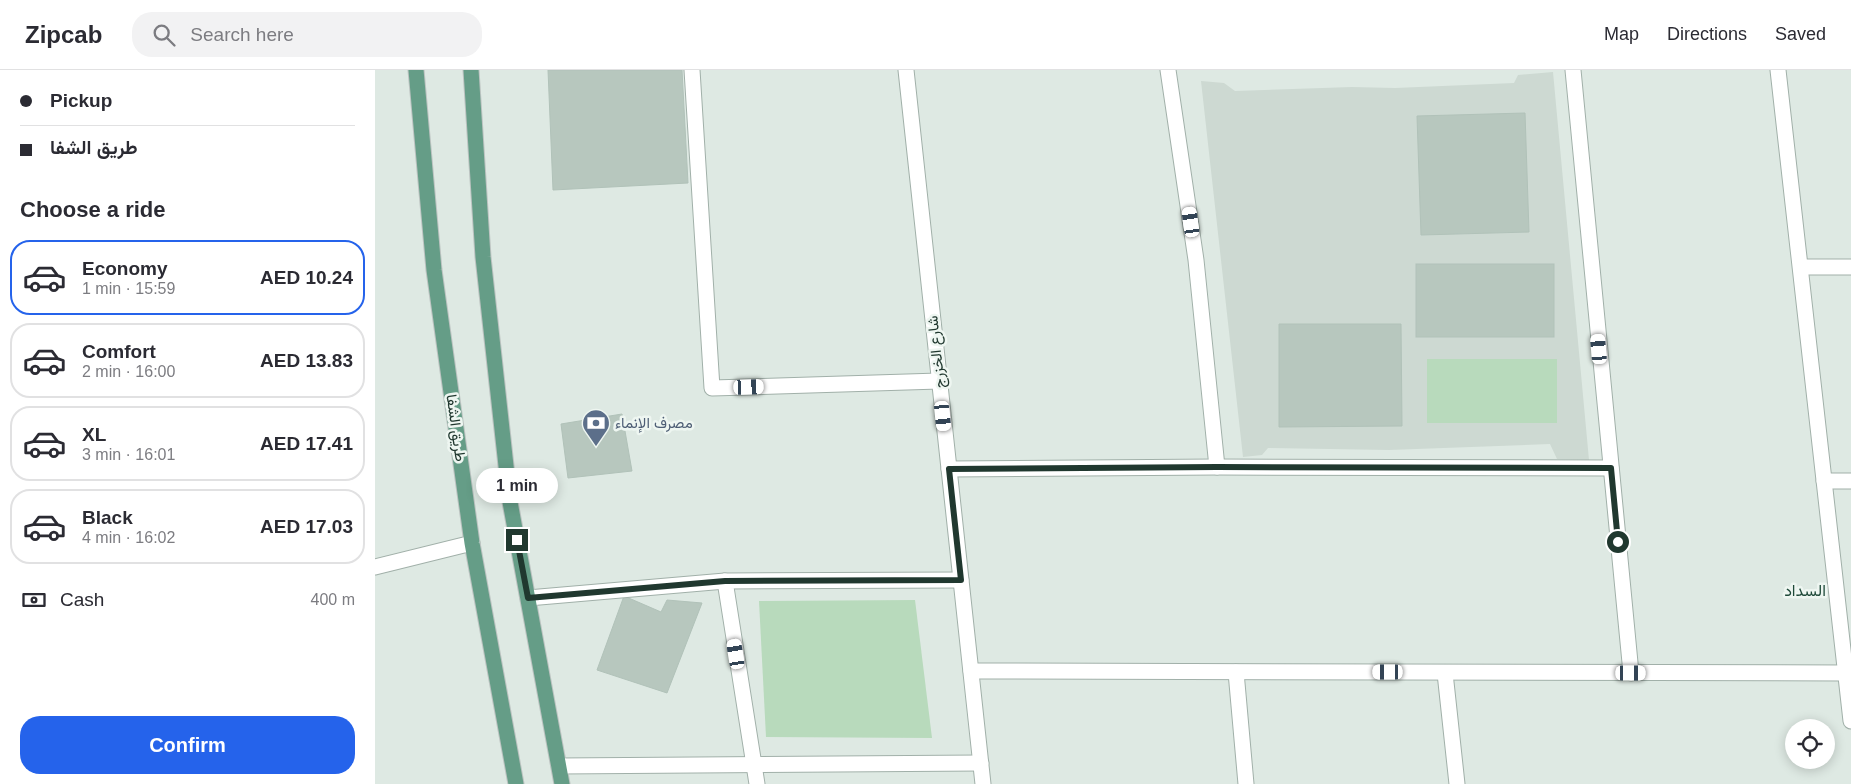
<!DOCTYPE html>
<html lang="en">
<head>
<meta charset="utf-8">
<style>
  body { margin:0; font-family:Helvetica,Vazirmatn,sans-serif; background:#f2f2f3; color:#2b2b33; height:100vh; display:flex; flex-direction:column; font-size:19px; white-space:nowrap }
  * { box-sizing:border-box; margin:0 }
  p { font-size:16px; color:#7c7c81 }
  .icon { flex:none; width:28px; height:28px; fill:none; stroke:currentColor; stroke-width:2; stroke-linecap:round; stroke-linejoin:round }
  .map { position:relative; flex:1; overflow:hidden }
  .sheet { display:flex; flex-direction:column; background:#fff; width:375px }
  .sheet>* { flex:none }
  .top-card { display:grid; align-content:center; height:110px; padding:0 20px; background:#fff }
  .fabs { position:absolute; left:1410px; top:649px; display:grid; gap:10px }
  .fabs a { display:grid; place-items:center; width:50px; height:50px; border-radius:50%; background:#fff; box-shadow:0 2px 12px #0003; font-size:25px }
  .end { position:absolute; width:22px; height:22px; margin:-11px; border:6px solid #20382f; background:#fff; box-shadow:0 0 0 2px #fff }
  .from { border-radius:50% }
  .bubble { position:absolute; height:35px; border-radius:18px; background:#fff; box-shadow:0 2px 12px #0003; font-size:16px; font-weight:600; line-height:35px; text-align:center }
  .car { position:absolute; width:15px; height:30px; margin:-15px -8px; border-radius:6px; box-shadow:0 0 4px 1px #0007; background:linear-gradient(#fff 24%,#345 0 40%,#fff 0 76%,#345 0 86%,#fff 0) }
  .top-card b { display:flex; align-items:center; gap:18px; height:48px; font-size:19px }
  .top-card b+b { border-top:1px solid #e1e1e2 }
  .top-card i { width:12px; height:12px; background:#2b2b33 }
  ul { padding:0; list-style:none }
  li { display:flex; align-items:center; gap:15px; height:75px; margin:0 10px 8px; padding:0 10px; border:2px solid #e1e1e2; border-radius:20px }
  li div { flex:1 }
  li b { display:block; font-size:19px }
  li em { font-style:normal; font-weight:600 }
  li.current { border-color:#2563eb }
  li>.icon { width:45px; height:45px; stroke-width:1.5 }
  h2 { padding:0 20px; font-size:22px; line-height:60px }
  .pay { display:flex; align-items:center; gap:12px; height:55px; padding:0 20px; font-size:19px }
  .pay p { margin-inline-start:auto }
  .cta { display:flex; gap:10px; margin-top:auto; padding:10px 20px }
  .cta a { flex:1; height:58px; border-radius:20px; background:#2563eb; color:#fff; font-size:20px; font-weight:600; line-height:58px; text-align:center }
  header { display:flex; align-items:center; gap:30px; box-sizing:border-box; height:70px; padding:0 25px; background:#fff; border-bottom:1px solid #e1e1e2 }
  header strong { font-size:24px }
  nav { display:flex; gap:28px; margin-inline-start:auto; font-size:18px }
  .search { width:350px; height:45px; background:#f2f2f3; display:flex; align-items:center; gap:12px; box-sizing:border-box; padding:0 18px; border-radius:20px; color:#7c7c81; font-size:19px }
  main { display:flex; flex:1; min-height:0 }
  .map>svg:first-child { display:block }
  .built { fill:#cdd9d2 }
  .green { fill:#b8dabc }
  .building { fill:#b7c7be; stroke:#b1c2b9 }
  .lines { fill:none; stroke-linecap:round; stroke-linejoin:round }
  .minor-casing { stroke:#a1b0a9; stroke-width:17 }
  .primary-casing { stroke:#bcc3c1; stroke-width:17 }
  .minor { stroke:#fff; stroke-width:15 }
  .primary { stroke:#659d87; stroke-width:15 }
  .route { stroke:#20382f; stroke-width:6 }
  .labels { text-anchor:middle; stroke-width:5; stroke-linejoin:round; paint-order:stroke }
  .street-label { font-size:15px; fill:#20382f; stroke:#eef6f1 }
  .service-label { font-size:15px; fill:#4e5e75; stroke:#eef6f1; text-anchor:start }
  .neighbourhood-label { font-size:16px; fill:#1e4939; stroke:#eef6f1 }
</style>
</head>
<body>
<header>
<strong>Zipcab</strong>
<div class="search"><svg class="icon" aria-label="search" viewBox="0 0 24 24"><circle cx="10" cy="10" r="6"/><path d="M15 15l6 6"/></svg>Search here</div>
<nav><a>Map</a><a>Directions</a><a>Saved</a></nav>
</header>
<main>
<section class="sheet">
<div class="top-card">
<b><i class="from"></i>Pickup</b>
<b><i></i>طريق الشفا</b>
</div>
<h2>Choose a ride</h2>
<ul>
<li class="current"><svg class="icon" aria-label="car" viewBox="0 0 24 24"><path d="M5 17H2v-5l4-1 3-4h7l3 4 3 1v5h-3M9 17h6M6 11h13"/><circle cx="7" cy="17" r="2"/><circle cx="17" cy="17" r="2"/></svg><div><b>Economy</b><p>1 min · 15:59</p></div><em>AED 10.24</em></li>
<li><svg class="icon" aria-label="car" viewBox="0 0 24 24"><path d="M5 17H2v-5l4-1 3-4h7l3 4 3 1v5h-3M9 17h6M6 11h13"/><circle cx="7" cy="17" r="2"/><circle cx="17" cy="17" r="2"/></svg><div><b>Comfort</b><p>2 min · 16:00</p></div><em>AED 13.83</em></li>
<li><svg class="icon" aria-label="car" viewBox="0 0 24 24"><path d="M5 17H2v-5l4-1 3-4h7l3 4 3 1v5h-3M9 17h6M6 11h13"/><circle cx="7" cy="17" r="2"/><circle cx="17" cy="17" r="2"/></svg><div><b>XL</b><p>3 min · 16:01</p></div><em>AED 17.41</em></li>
<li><svg class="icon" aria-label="car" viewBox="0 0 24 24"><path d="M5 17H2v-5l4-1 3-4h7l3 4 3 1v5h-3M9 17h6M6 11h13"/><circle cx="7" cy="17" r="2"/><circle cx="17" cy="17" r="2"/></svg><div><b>Black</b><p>4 min · 16:02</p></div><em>AED 17.03</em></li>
</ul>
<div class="pay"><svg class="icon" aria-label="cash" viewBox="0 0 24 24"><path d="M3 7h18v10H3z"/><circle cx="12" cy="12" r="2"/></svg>Cash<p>400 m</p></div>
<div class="cta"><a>Confirm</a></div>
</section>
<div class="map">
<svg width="1476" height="714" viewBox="0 0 1476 714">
  <rect width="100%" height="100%" fill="#dee9e3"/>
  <polygon class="built" points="1178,2 1214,390 1182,389 1175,374 1014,380 893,378 887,385 868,387 826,11 849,13 860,21 977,17 1020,18 1139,13 1143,5"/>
  <g class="green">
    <rect x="1052" y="289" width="130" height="64"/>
    <polygon points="540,530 557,668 391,667 384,531"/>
  </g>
  <g class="building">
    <polygon points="173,0 307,0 313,113 178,120"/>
    <polygon points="1150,43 1154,162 1046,165 1042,46"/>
    <rect x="1041" y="194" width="138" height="73"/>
    <polygon points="904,254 1026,254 1027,356 904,357"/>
    <polygon points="247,344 257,401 193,408 186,354"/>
    <polygon points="249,526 286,542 292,530 327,533 292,623 222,600"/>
  </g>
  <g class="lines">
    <g class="minor-casing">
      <g id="minor">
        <polyline points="317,0 337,318 564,311"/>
        <polyline points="531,0 608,714"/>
        <polyline points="793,0 821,190 842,397"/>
        <polyline points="1198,0 1256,603"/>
        <polyline points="1403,0 1476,651"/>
        <polyline points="1426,197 1476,197"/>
        <polyline points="574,399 842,397 1236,398"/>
        <polyline points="1449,411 1476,411"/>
        <polyline points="0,497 97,473"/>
        <polyline points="153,528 350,511"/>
        <polyline points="596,601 1471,603"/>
        <polyline points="861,602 871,714"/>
        <polyline points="1070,603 1082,714"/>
        <polyline points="184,696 606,693"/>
        <polyline points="382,714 350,511 586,510"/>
      </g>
    </g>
    <g class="primary-casing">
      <g id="primary">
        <polyline points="41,0 59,200 97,473 141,714"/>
        <polyline points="96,0 108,187 135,432 187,714"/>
      </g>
    </g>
    <use href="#minor" class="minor"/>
    <use href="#primary" class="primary"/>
  </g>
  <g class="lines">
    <polyline class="route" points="142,470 153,528 350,511 586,510 574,399 842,397 1236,398 1243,472"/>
  </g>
  <defs>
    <g id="bank-pin" transform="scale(1.4375)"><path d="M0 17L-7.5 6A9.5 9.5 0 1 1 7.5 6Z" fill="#5c6f8a" stroke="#eef6f1"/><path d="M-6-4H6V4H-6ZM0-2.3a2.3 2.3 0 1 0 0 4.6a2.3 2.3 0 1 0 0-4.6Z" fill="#fff"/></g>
  </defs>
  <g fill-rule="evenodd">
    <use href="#bank-pin" x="221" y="353"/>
  </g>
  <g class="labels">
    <g class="street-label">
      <text transform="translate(561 282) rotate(-96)" y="5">شارع الخزرج</text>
      <text transform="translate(81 358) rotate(82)" y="5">طريق الشفا</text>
    </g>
    <g class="service-label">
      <text x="240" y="358">مصرف الإنماء</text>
    </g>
    <g class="neighbourhood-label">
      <text x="1430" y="526">السداد</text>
    </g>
  </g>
</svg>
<div class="fabs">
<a><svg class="icon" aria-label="locate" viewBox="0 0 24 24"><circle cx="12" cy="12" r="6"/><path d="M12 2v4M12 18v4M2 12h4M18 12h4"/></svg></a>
</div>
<i class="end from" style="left:1243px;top:472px"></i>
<i class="end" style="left:142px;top:470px"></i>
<div class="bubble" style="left:101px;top:398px;width:82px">1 min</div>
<i class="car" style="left:816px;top:152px;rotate:352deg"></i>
<i class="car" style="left:1224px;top:279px;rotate:355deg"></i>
<i class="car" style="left:374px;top:317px;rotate:88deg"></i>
<i class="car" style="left:568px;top:346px;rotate:174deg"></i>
<i class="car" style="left:361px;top:584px;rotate:351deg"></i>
<i class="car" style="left:1013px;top:602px;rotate:270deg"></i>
<i class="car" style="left:1256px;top:603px;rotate:90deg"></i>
</div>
</main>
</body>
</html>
